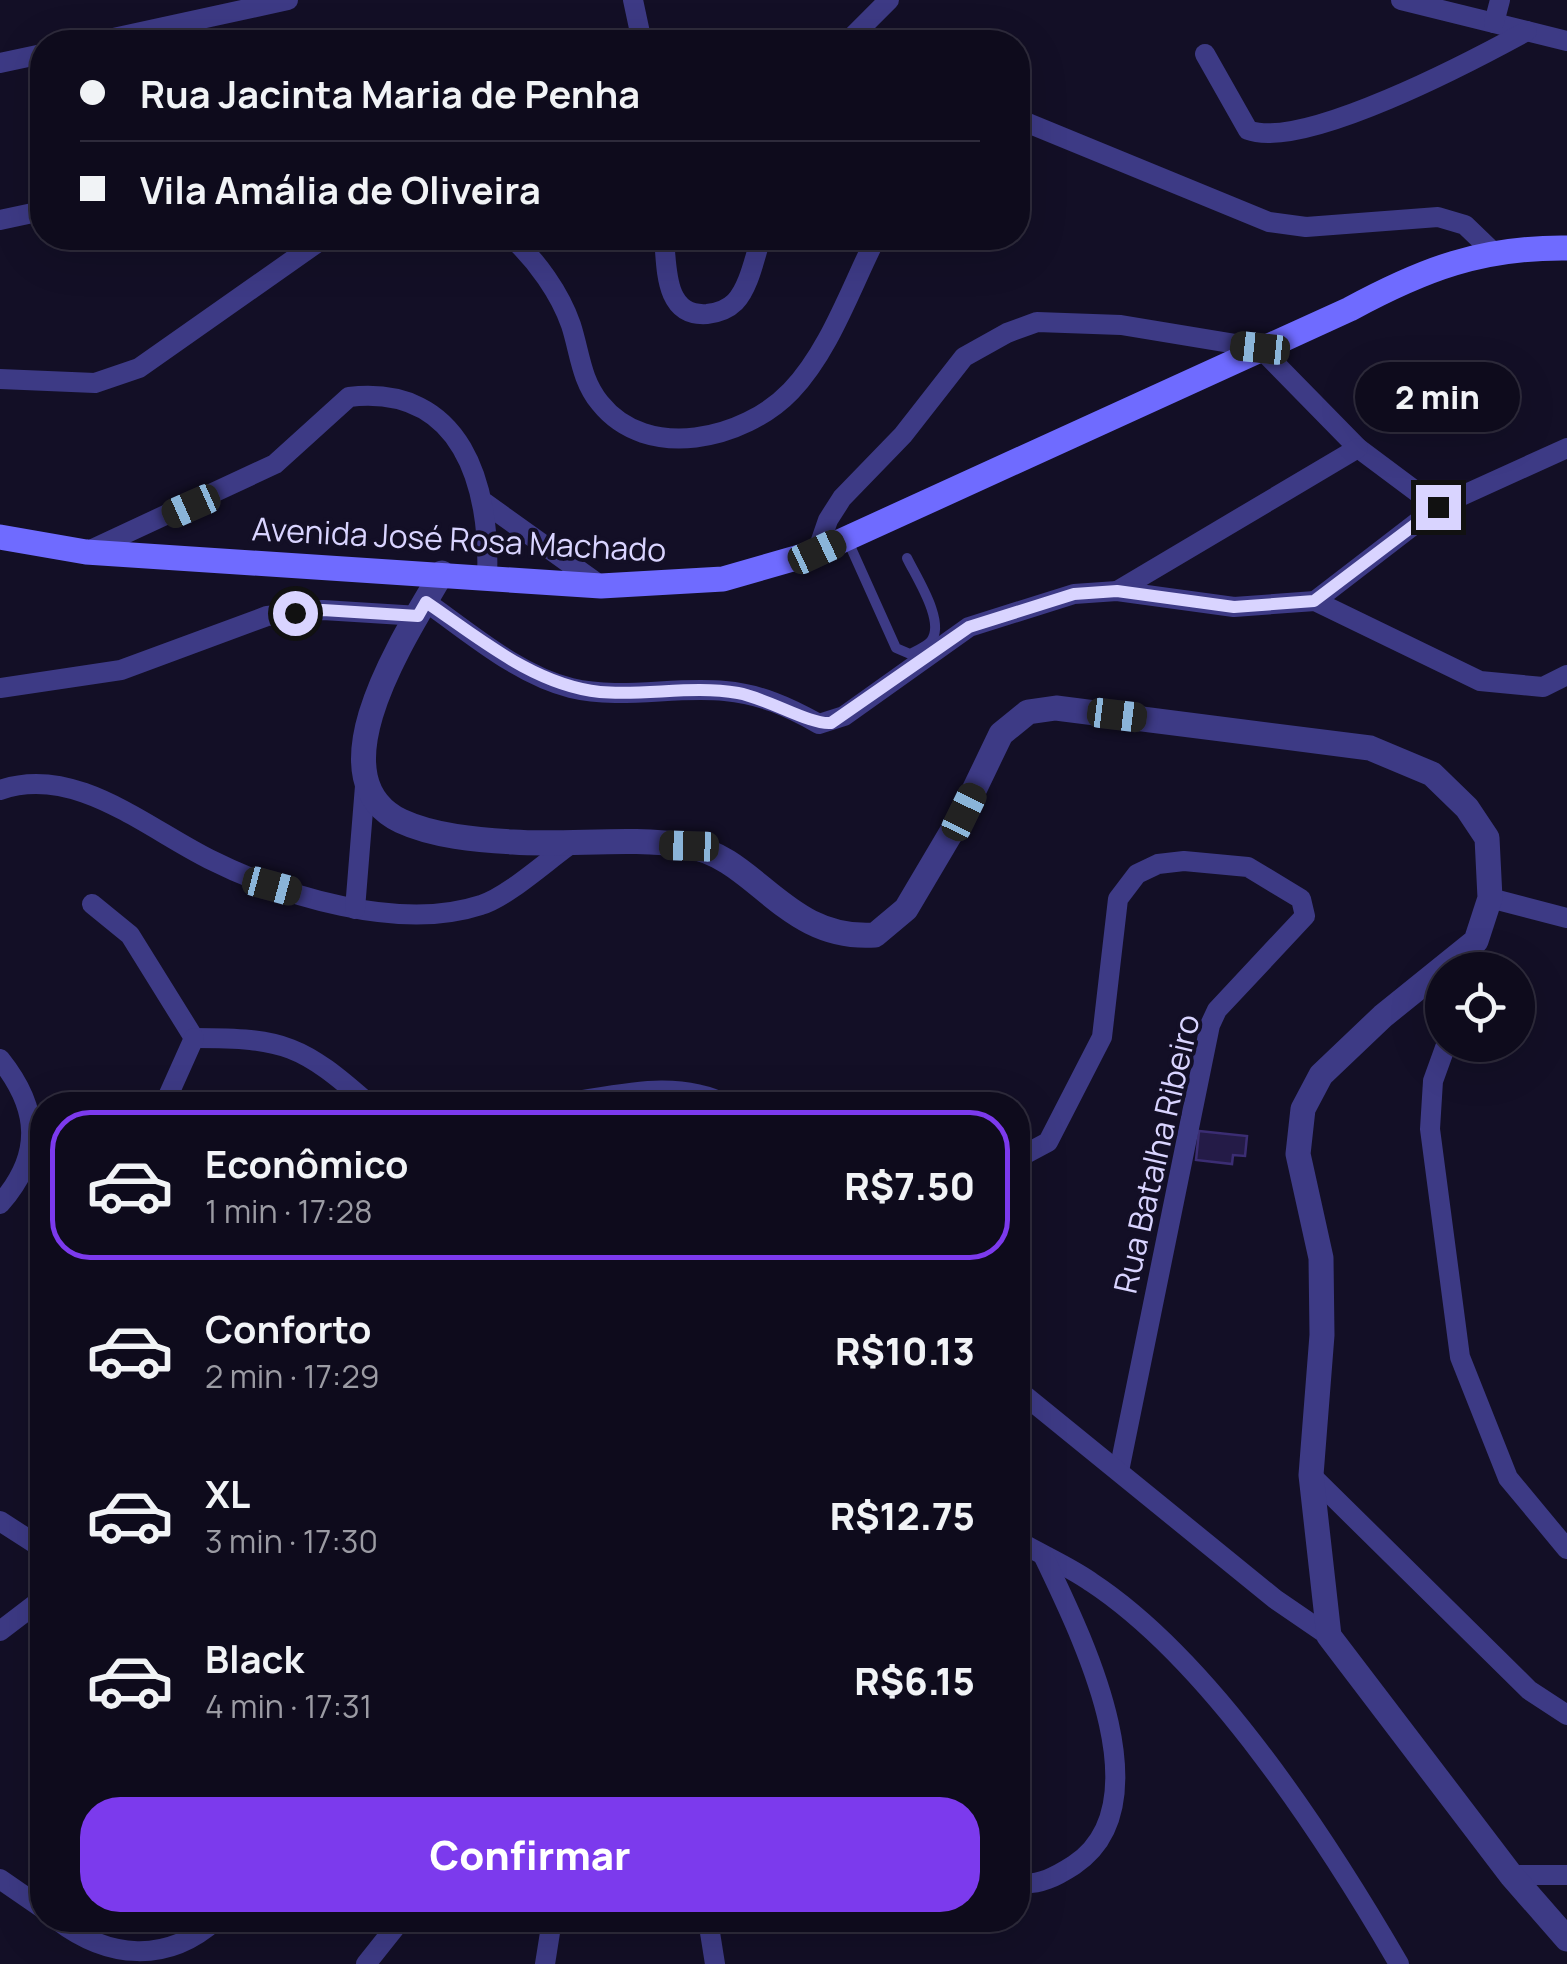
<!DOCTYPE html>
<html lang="pt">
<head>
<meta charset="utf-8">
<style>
  body { margin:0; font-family:Manrope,sans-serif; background:#171425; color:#f1f3f6; height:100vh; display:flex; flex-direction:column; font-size:38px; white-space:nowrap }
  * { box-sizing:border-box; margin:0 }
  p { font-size:32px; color:#9b9ba3 }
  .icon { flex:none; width:55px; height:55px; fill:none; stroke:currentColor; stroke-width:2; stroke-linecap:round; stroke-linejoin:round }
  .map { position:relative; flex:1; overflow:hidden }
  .sheet { position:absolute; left:30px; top:1092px; width:1000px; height:840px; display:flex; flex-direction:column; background:#0e0b1c; border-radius:40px; box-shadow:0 10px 40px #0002,0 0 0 2px #2e2b3b }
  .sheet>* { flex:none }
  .top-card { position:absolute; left:30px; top:30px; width:1000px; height:220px; border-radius:40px; box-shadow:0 10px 40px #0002,0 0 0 2px #2e2b3b; display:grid; align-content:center; height:220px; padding:0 50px; background:#0e0b1c }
  .fabs { position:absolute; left:1425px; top:952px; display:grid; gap:20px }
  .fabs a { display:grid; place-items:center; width:110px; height:110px; border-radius:50%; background:#0e0b1c; box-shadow:0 10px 40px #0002,0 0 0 2px #2e2b3b; font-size:50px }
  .end { position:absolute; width:45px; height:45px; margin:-22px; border:12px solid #d9d4ff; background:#111; box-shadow:0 0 0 5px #111 }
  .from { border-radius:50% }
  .bubble { position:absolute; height:70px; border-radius:35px; background:#0e0b1c; box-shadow:0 10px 40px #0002,0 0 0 2px #2e2b3b; font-size:32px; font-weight:800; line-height:70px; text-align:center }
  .car { position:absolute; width:30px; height:60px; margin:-30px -15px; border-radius:12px; box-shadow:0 0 8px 2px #0007; background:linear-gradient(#222 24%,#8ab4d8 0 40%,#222 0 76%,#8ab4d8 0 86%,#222 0) }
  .top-card b { display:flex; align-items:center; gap:35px; height:95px; font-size:38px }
  .top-card b+b { border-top:2px solid #2e2b3b }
  .top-card i { width:25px; height:25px; background:#f1f3f6 }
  ul { padding:18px 0 0; list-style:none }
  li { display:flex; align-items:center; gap:30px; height:150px; margin:0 20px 15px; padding:0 30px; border:5px solid transparent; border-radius:40px }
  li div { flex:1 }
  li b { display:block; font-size:38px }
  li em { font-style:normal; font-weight:800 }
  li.current { border-color:#7c3aed }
  li>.icon { width:90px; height:90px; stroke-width:1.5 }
  .cta { display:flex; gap:20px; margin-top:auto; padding:20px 50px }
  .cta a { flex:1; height:115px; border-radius:40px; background:#7c3aed; color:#fff; font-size:40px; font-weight:800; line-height:115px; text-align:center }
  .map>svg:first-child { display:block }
  .building { fill:#241b47; stroke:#3b2d73; stroke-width:2.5 }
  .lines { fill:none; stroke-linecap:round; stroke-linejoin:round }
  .service { stroke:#3d3a85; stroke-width:10 }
  .minor { stroke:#3d3a85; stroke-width:20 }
  .tertiary { stroke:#3d3a85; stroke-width:25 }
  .secondary { stroke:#6f6bff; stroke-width:25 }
  .route { stroke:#d9d4ff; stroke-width:12 }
  .labels { text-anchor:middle; stroke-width:8; stroke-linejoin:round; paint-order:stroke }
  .street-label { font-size:32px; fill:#d9d4ff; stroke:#130f26 }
</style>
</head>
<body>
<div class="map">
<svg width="1567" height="1964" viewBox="0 0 1567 1964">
  <rect width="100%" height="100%" fill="#130f26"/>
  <polygon class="building" points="1199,1131 1247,1136 1245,1156 1233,1155 1232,1164 1196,1160"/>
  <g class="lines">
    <path class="service" d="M847 539 896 648 910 654C916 651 927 646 931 641 946 622 916 577 907 558"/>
    <g class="minor">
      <polyline points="633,0 642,42"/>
      <polyline points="1401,0 1567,41"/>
      <polyline points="1494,23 1500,0"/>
      <polyline points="95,42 288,0"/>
      <polyline points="847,42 889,0"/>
      <path d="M1205 54 1248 130C1303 151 1474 60 1527 31"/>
      <polyline points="0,63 42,54"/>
      <polyline points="1018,119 1269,222 1306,227 1438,217 1465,225 1492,251"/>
      <polyline points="0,220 42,211"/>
      <path d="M512 238C536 260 560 293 571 325 580 353 581 380 600 403 647 462 744 440 791 391 830 350 851 287 876 238"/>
      <path d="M664 238C667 268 664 317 707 314 717 313 727 310 735 302 749 288 755 256 761 238"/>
      <polyline points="0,379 95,383 139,368 324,238"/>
      <polyline points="485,503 601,586"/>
      <path d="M86 552 275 464 349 397C462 384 491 486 487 578"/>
      <polyline points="817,552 828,520 842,498 903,435 964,357 1007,333 1037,322 1121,325 1260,348 1358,448 1437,507"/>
      <polyline points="1117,591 1358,448"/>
      <polyline points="1315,601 1437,507 1567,448"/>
      <path d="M426 602C469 632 518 675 571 688 621 700 674 686 725 691 760 694 789 707 819 724L844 716 969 627 1074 594 1117 591 1234 607 1315 601 1480 681 1543 687 1567 675"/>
      <polyline points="0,688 121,670 267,616 323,610 419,616"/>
      <path d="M0 790C74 764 145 827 209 859 283 896 399 932 481 905 508 897 550 858 575 841"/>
      <polyline points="1490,898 1567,918"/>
      <polyline points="92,904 130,935 194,1038"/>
      <polyline points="355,909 365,786"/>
      <path d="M194 1038C285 1038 302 1045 370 1105"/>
      <polyline points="1446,1045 1433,1081 1430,1129 1460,1357 1508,1478 1567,1549"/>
      <path d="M0 1059C40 1109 43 1155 0 1204"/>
      <polyline points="164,1105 194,1038"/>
      <path d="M550 1105C610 1098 672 1076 728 1105"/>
      <polyline points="1018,1158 1048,1142 1102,1037 1118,899 1137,874 1158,864 1184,861 1248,867 1301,899 1305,916 1217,1010 1210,1025 1119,1471"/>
      <polyline points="1018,1390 1275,1599 1329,1636"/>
      <polyline points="1311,1475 1529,1690 1567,1715"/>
      <polyline points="0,1521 42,1548"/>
      <path d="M1018 1541C1042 1555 1068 1566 1091 1582 1211 1661 1327 1840 1399 1964"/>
      <polyline points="0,1631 42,1599"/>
      <polyline points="1511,1875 1567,1875"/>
      <polyline points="0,1879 42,1908"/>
      <path d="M1018 1883C1039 1886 1057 1876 1074 1865 1167 1803 1079 1631 1043 1555"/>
      <path d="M57 1920C108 1959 167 1964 216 1920"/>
      <polyline points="708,1920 715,1964"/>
      <polyline points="366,1964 401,1920"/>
      <polyline points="545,1964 552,1920"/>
    </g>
    <path class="tertiary" d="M442 573C409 630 310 777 401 821 433 836 477 840 513 842 570 846 630 836 688 846 757 858 785 941 875 935L906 909 964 811 1001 734 1028 712 1056 708 1370 748 1432 774 1467 808 1487 838 1490 898 1476 941 1383 1016 1321 1075 1303 1109 1298 1154 1321 1258 1322 1335 1311 1475 1329 1636 1511 1875 1567 1939"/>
    <path class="secondary" d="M0 537 86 552 601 586 723 579 817 552 1350 309C1424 269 1482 247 1567 248"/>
  </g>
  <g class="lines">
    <path class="route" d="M295 613 323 610 418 616 426 602C479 638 534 685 600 692 646 696 693 685 738 693 767 698 810 725 831 723L969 627 1074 594 1117 591 1234 607 1314 601 1438 507"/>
  </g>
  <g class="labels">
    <g class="street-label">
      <text transform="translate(459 540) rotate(3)" y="11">Avenida José Rosa Machado</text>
      <text transform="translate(1157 1154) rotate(-77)" y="11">Rua Batalha Ribeiro</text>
    </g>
  </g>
</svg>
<div class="fabs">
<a><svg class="icon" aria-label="locate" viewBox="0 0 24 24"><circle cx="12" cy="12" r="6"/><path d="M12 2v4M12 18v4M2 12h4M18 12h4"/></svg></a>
</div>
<i class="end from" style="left:295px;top:613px"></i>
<i class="end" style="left:1438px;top:507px"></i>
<div class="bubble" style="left:1355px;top:362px;width:165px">2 min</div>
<i class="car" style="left:1260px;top:348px;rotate:276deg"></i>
<i class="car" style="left:191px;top:506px;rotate:246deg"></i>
<i class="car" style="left:817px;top:552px;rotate:65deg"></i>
<i class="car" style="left:1117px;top:715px;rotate:97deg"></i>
<i class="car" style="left:964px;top:812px;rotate:26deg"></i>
<i class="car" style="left:689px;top:846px;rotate:272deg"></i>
<i class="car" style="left:272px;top:886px;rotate:105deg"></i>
<div class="top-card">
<b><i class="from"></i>Rua Jacinta Maria de Penha</b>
<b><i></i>Vila Amália de Oliveira</b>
</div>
<section class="sheet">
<ul>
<li class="current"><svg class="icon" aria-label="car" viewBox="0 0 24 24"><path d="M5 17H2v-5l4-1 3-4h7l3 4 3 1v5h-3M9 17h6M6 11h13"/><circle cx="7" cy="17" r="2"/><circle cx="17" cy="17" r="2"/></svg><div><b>Econômico</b><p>1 min · 17:28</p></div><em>R$7.50</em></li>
<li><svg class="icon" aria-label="car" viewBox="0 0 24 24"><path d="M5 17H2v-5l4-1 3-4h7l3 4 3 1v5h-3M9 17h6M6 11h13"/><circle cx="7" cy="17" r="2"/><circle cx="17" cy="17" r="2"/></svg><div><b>Conforto</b><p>2 min · 17:29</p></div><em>R$10.13</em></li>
<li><svg class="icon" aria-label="car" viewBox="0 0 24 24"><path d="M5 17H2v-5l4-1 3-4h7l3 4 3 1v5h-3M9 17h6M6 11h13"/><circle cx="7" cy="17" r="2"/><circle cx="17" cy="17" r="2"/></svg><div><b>XL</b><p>3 min · 17:30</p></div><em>R$12.75</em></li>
<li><svg class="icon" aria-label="car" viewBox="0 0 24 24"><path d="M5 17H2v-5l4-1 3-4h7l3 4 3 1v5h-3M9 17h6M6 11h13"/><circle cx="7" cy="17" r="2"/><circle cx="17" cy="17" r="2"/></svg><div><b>Black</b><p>4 min · 17:31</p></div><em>R$6.15</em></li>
</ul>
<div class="cta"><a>Confirmar</a></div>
</section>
</div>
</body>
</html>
